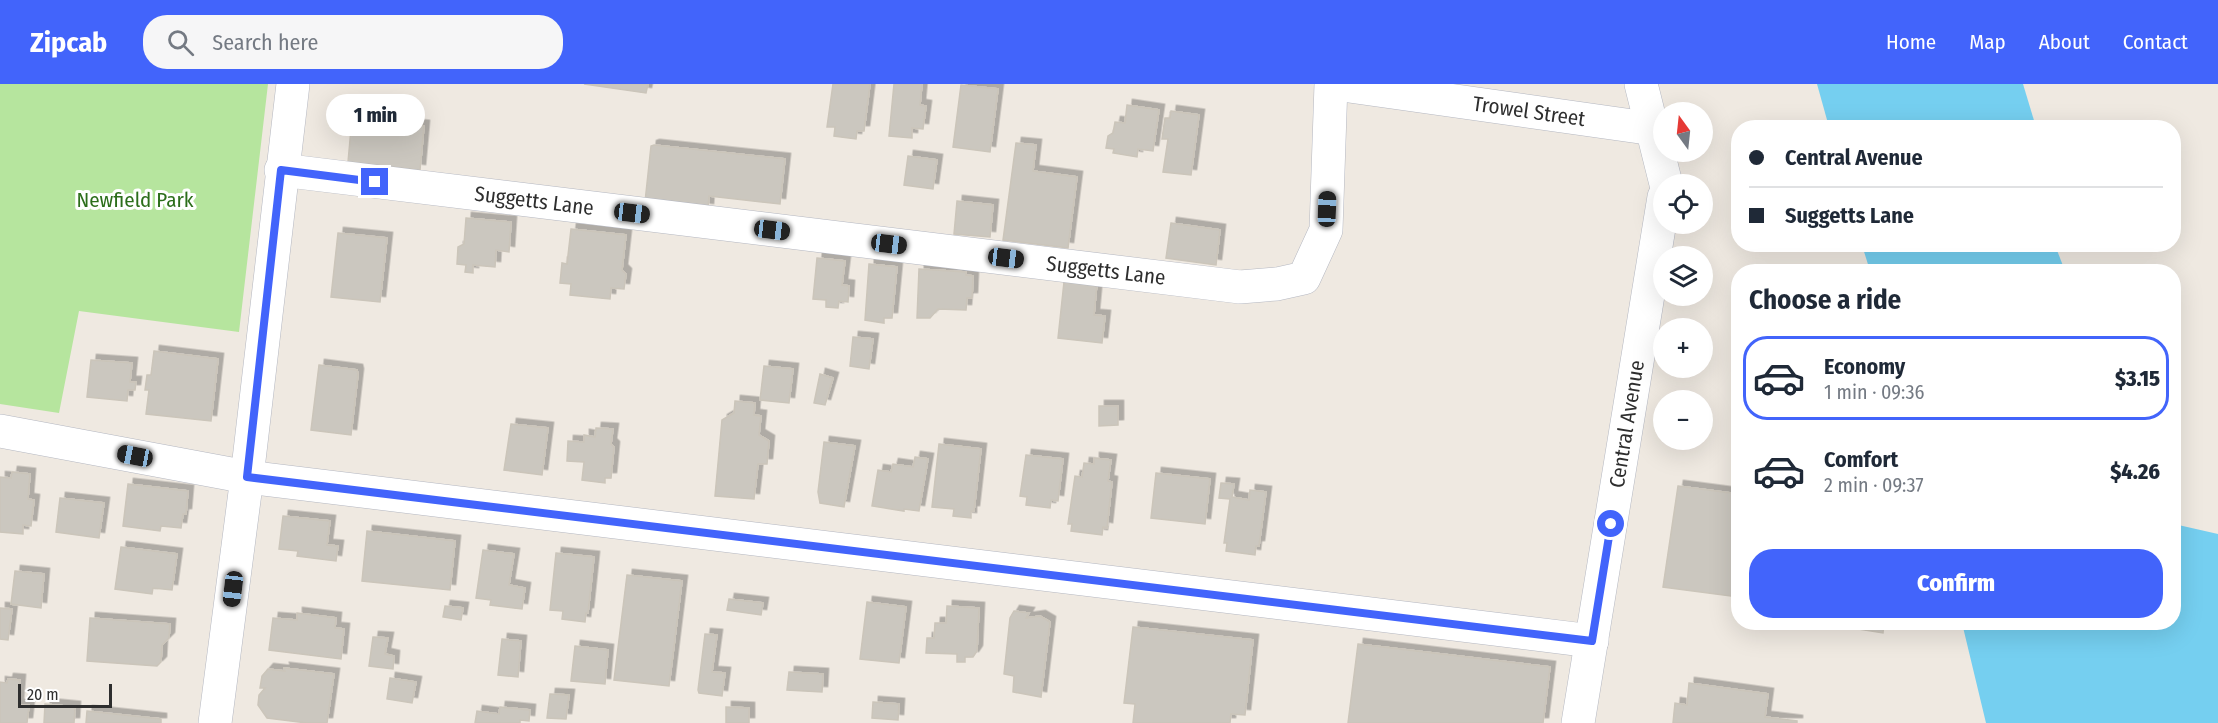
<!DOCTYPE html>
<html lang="en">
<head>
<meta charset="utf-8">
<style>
  body { margin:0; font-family:"Fira Sans Condensed",sans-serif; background:#f6f6f7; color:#1f2937; height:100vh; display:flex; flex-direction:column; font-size:22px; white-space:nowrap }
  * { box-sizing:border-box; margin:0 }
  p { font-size:20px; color:#747a83 }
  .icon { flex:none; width:33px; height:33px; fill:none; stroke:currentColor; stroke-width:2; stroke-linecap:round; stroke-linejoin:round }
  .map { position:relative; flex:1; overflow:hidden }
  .sheet { position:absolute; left:1731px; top:180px; width:450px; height:366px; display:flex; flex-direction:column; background:#fff; border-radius:24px; box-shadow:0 6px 24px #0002 }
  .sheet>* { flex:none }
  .hud { position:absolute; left:1731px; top:36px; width:450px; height:132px; border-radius:24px; box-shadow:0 6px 24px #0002; display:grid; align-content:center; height:132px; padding:0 18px; background:#fff }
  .needle { width:39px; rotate:345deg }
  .controls { position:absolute; left:1653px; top:18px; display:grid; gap:12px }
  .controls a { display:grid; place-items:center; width:60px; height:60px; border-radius:50%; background:#fff; box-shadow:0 6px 24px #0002; font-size:30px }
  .scale { position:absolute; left:18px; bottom:15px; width:94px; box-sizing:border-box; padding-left:6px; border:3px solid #2e2e2e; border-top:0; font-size:16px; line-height:21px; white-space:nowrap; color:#2e2e2e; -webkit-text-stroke:4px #fff; paint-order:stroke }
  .end { position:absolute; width:27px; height:27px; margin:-14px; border:8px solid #4264fb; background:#fff; box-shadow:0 0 0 3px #fff }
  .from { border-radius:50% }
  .bubble { position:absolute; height:42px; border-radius:21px; background:#fff; box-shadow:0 6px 24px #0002; font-size:20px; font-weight:800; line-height:42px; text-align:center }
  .car { position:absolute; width:18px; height:36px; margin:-18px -9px; border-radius:8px; box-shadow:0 0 4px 2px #0007; background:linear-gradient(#222 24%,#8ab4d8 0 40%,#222 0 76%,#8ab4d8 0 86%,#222 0) }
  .hud b { display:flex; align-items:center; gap:21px; height:57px; font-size:22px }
  .hud b+b { border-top:2px solid #e0e1e3 }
  .hud i { width:15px; height:15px; background:#1f2937 }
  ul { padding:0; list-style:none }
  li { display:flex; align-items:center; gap:18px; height:84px; margin:0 12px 9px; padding:0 6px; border:3px solid transparent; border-radius:24px }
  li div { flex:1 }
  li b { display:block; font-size:22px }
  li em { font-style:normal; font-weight:800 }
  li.current { border-color:#4264fb }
  li>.icon { width:54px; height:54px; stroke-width:1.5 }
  h2 { padding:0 18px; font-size:27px; line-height:72px }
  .button { display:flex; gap:12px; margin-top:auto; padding:12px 18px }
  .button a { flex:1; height:69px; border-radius:24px; background:#4264fb; color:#fff; font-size:24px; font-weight:800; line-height:69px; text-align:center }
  header { display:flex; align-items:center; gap:36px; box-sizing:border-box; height:84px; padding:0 30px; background:#4264fb; color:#fff }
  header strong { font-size:28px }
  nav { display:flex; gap:33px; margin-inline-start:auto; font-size:21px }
  .search { width:420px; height:54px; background:#f6f6f7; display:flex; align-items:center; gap:15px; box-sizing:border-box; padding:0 21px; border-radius:24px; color:#747a83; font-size:22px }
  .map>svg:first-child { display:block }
  .green { fill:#b6e59e }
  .water { fill:#75cff0 }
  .building { fill:#cbc7bf; stroke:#cbc5ba; stroke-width:1.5; filter:url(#shadow) }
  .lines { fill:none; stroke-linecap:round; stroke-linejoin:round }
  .minor-casing { stroke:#b4b7c1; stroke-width:34 }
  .minor { stroke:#fff; stroke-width:33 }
  .route { stroke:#4264fb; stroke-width:8 }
  .labels { text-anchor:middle; stroke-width:6; stroke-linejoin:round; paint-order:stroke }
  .street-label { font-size:21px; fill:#2e2e2e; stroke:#fff }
  .park-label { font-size:21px; fill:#2c6e1b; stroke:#fff }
</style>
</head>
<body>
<header>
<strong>Zipcab</strong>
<div class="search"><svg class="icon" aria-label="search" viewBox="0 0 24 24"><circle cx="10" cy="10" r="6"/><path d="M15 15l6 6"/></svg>Search here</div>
<nav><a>Home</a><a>Map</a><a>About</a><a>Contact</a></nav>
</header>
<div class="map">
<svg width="2218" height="639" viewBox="0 0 2218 639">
  <defs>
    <filter id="shadow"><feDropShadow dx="5.5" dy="-5.5" stdDeviation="0" flood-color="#0004"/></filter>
  </defs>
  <rect width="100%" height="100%" fill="#efe9e1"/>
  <polygon class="green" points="0,0 268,0 239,248 79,227 59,329 0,320"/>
  <g class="water">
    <polygon points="1817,0 2023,0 2036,43 1829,43"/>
    <polygon points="1862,161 2055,161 2065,187 1870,187"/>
    <polygon points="2174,440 2218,450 2218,639 1986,639 1962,539 2174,538"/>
  </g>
  <g class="building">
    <polygon points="584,0 648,0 646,9"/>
    <polygon points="833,0 870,0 864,47 857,47 856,55 834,52 835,43 827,43"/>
    <polygon points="894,0 922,0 920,21 926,22 923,45 912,44 912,54 889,52"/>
    <polygon points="961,1 998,5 990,68 953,63"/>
    <polygon points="1127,21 1159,26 1153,67 1138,65 1137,73 1113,69 1114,65 1106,64 1108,52 1113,49 1115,38 1125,39"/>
    <polygon points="1171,27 1199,31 1191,91 1163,88 1168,55 1162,55 1165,34 1170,34"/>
    <polygon points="352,34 424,42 420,86 348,78"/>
    <polygon points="1016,59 1036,61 1033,87 1077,93 1068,164 1003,156"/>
    <polygon points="654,61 785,75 780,120 709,112 708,125 645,118 651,62"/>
    <polygon points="908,72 937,76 933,105 904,101"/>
    <polygon points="957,117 993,121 990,153 954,150"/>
    <polygon points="466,134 511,138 509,168 496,166 495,183 473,181 473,189 465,188 466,181 457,180 458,163 464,160"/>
    <polygon points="1171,139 1220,146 1216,181 1166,174"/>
    <polygon points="571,145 626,151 622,186 626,190 624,205 611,204 610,215 570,211 571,200 560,199 562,179 567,180"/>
    <polygon points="338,149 387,154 380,218 331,213"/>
    <polygon points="817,174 845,177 842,201 849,202 848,218 839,217 838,224 826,223 826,216 813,215"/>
    <polygon points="869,180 897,183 892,234 884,234 884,239 865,236"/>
    <polygon points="919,185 966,188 966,191 973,192 972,214 967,214 966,226 938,225 930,234 917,234"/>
    <polygon points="1064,198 1097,199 1094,231 1105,232 1102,259 1058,254"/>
    <polygon points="853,253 873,255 869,285 850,282"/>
    <polygon points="154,267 218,275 211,337 146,330 149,306 145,306 147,291 151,291"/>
    <polygon points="91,276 132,279 130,298 136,298 135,306 128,306 127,317 87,313"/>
    <polygon points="319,281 357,286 358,290 351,351 311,346"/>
    <polygon points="764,282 793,285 789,319 760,316"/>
    <polygon points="820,290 833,294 825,321 814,319"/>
    <polygon points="735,317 755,319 754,331 761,332 759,351 769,357 767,380 758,380 754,415 715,412 722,336 734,329"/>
    <polygon points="1099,322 1118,322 1118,341 1099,342"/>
    <polygon points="511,340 548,344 542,391 504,386"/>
    <polygon points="596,344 613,345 611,360 614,363 611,394 605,394 605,399 582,396 584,378 567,377 568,357 584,358 584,351 595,353"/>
    <polygon points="824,358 855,362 844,423 820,419 818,408"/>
    <polygon points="939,360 981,365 974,427 971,427 971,434 953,432 954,425 932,423"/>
    <polygon points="1026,371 1063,375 1058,417 1051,416 1050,424 1026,421 1027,413 1020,412"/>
    <polygon points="915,373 928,375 919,427 904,425 904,427 872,422 878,386 891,388 893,380 913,383"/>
    <polygon points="1094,374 1111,376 1108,397 1112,398 1107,444 1103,443 1102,451 1071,447 1072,440 1068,440 1075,392 1082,393 1084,379 1094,380"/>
    <polygon points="12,388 30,390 28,415 34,416 31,442 23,441 23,450 0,448 0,393 11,394"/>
    <polygon points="1156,389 1210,395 1205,440 1151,434"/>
    <polygon points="1221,399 1234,400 1232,413 1249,416 1250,406 1266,408 1259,462 1256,462 1255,471 1226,467 1227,459 1224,459 1230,415 1219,414"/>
    <polygon points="128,400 188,407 186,430 183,430 181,444 161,442 160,447 123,442"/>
    <polygon points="1678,402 1738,410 1738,513 1663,503"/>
    <polygon points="60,414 104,419 99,454 56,448"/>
    <polygon points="283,432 330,437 327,461 338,462 336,477 297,472 298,467 279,465"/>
    <polygon points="367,447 455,457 450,506 362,497"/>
    <polygon points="121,463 177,470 172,506 153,504 152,510 115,505"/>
    <polygon points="483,466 514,470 509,501 525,504 522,525 490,521 491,516 476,514"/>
    <polygon points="556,469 594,473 588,529 586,529 585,538 562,535 563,527 550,526"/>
    <polygon points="15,487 44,490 41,524 11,520"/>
    <polygon points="627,491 682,497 669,602 614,596"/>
    <polygon points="729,515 763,519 761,531 727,526"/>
    <polygon points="867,518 906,523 899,579 860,575"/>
    <polygon points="445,522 463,524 461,536 443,533"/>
    <polygon points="947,522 979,524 977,567 973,573 965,573 965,578 957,578 957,570 926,569 927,554 934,554 935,539 946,539"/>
    <polygon points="0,524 12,525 8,556 0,555"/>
    <polygon points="1014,527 1029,529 1026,534 1040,532 1050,538 1041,613 1013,608 1014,592 1004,590 1010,534"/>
    <polygon points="297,529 336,534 335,544 344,545 341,575 269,566 273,534 297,536"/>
    <polygon points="90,534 170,540 169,554 162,561 161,578 157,582 87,577"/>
    <polygon points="1814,538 1884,538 1883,549"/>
    <polygon points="1133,543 1253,556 1245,631 1231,630 1230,639 1133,639 1135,620 1124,619"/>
    <polygon points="705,550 717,551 712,588 725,589 722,612 699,609 698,606"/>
    <polygon points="373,553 388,554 385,570 394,572 393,585 369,582"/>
    <polygon points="502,555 521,557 518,593 498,591"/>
    <polygon points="1358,560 1550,583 1543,639 1348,639"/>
    <polygon points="575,562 608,566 605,600 571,597"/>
    <polygon points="284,584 334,590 327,639 307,639 267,634 258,621 259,611 265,604 260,604 262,592 268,585 285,587"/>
    <polygon points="789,588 823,590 822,608 787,606"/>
    <polygon points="390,594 416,598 412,619 387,615"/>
    <polygon points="8,595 20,596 18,621 29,621 27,639 0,639 0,598 7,599"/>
    <polygon points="1689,599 1768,610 1765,633 1797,637 1797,639 1673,639 1675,619 1687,621"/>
    <polygon points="550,610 569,611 566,635 547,634"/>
    <polygon points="873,618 899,620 898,636 872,634"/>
    <polygon points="45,620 75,623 74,639 44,639"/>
    <polygon points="500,623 530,626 529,637 520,636 520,639 475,639 477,627 499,630"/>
    <polygon points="726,623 749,624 749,639 726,639"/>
    <polygon points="87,627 161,635 161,639 86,639"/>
  </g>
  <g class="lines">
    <g class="minor-casing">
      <g id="minor">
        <path id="s1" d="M1335 0 1654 45"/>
        <polyline points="1641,0 1666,100"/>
        <path id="s2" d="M281 86 1240 203 1277 200 1304 194 1326 146 1331 0"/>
        <polyline points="0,347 247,393 1592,557"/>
        <polyline points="215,639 247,393 293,0"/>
        <path id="s3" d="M1578 639 1664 113"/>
      </g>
    </g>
    <use href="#minor" class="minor"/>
  </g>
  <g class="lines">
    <polyline class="route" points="375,98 281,86 247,393 1592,557 1611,440"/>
  </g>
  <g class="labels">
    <g class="street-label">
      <text dy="7" stroke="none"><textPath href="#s1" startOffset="196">Trowel Street</textPath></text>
      <text dy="7" stroke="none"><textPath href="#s2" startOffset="255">Suggetts Lane</textPath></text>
      <text dy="7" stroke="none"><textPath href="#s2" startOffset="831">Suggetts Lane</textPath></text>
      <text dy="7" stroke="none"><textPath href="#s3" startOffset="303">Central Avenue</textPath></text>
    </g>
    <g class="park-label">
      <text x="135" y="123">Newfield Park</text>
    </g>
  </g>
</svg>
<div class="controls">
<a><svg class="needle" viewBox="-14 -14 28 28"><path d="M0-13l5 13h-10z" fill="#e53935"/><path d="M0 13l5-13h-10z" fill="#747a83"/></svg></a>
<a><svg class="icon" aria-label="locate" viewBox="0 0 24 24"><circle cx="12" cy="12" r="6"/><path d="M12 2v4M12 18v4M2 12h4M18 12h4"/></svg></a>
<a><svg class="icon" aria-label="layers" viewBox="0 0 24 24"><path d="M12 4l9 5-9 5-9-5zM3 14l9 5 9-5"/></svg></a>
<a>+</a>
<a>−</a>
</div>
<div class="scale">20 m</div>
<i class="end from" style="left:1611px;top:440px"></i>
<i class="end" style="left:375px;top:98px"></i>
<div class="bubble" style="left:326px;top:10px;width:99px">1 min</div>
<i class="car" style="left:1327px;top:125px;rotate:2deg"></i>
<i class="car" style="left:632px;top:129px;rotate:97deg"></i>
<i class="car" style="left:772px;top:146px;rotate:97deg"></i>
<i class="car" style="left:889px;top:160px;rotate:97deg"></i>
<i class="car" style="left:1006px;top:174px;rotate:97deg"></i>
<i class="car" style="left:135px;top:372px;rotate:281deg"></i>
<i class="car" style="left:233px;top:505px;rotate:187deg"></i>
<div class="hud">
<b><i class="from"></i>Central Avenue</b>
<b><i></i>Suggetts Lane</b>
</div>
<section class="sheet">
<h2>Choose a ride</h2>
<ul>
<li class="current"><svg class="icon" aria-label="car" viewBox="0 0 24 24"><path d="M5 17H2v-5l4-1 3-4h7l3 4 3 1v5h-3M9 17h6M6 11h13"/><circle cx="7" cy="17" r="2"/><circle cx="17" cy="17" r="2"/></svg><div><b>Economy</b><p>1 min · 09:36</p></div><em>$3.15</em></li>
<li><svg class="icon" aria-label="car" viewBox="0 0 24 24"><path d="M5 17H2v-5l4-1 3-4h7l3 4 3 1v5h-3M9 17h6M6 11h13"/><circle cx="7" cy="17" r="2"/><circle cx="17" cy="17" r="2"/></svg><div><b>Comfort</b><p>2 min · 09:37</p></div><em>$4.26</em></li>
</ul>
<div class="button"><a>Confirm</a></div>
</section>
</div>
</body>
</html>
